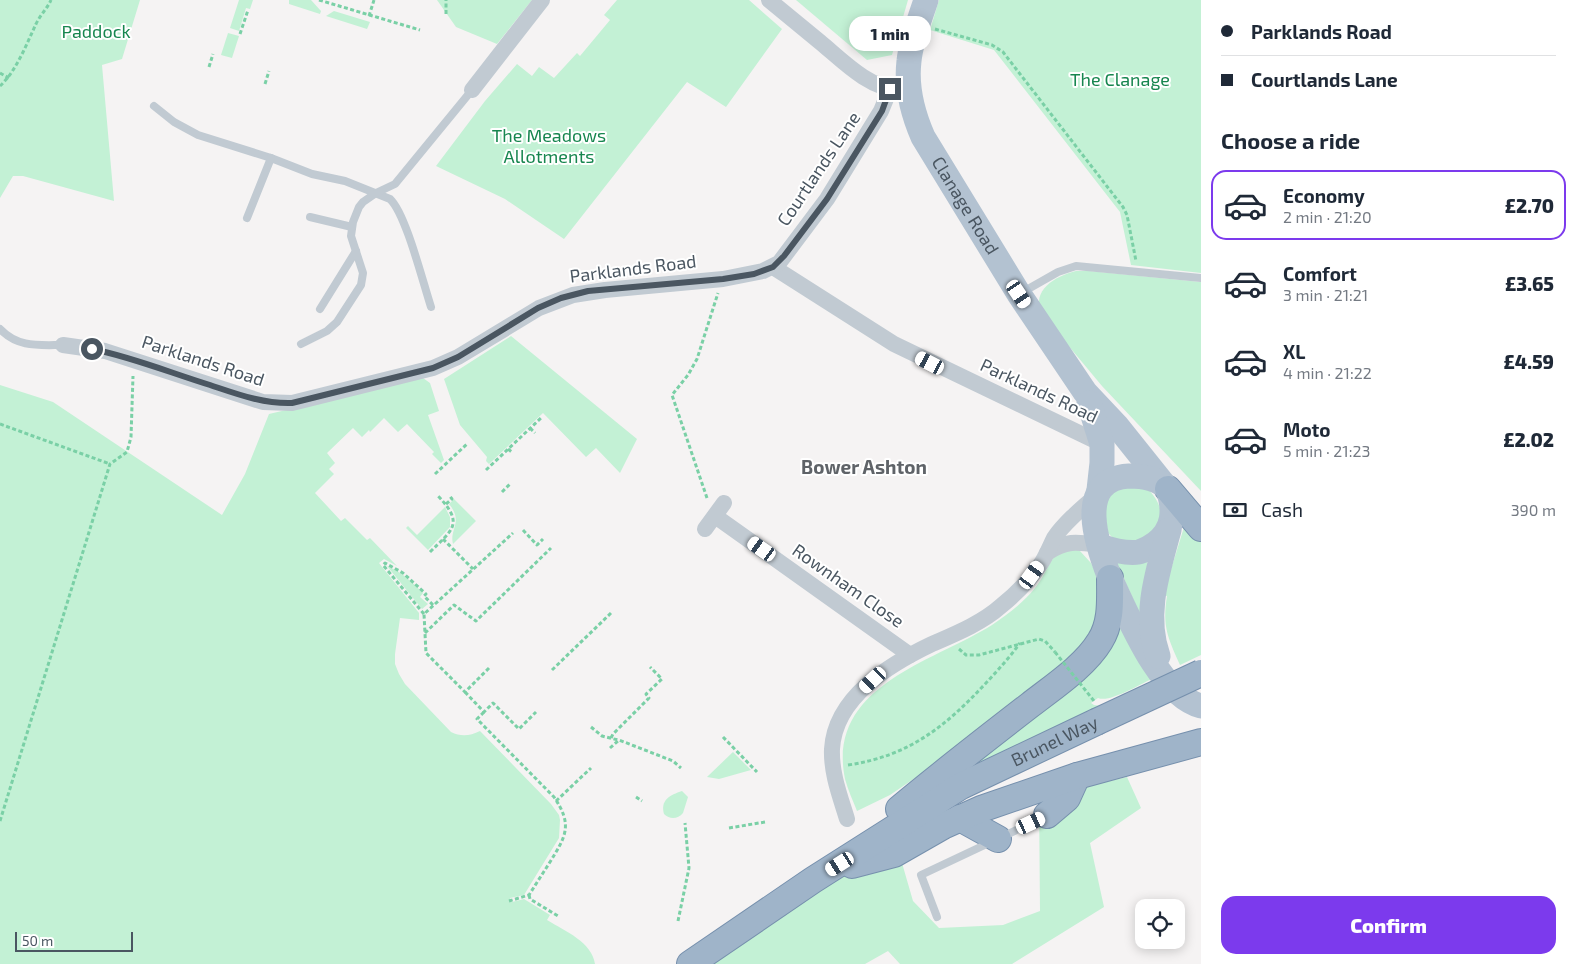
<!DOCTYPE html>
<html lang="en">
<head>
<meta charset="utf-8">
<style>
  body { margin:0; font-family:"Exo 2",sans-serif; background:#f6f6f7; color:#1f2937; height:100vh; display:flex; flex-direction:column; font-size:19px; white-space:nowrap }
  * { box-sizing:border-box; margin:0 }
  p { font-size:16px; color:#747a83 }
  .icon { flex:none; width:28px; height:28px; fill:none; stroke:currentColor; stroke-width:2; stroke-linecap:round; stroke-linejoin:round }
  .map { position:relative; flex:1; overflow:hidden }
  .drawer { display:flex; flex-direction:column; background:#fff; width:375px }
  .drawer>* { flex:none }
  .guide { display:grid; align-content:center; height:110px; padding:0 20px; background:#fff }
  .tools { position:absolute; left:1135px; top:899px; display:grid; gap:10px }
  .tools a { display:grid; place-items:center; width:50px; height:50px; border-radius:10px; background:#fff; box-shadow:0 2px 12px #0003; font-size:25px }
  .scale { position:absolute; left:15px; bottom:12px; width:118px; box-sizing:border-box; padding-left:5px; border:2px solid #4a5661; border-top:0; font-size:14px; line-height:18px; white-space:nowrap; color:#4a5661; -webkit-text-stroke:4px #fff; paint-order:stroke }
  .end { position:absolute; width:22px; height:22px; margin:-11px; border:6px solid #4a5661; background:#fff; box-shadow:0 0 0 2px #fff }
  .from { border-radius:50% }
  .bubble { position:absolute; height:35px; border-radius:15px; background:#fff; box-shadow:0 2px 12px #0003; font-size:16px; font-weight:800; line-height:35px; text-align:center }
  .car { position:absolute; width:15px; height:30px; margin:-15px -8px; border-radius:6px; box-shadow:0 0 4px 1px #0007; background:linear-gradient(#fff 24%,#345 0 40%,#fff 0 76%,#345 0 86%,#fff 0) }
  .guide b { display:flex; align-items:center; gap:18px; height:48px; font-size:19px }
  .guide b+b { border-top:1px solid #e0e1e3 }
  .guide i { width:12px; height:12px; background:#1f2937 }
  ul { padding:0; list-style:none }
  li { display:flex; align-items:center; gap:15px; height:70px; margin:0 10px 8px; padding:0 10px; border:2px solid transparent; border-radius:15px }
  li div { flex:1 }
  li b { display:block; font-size:19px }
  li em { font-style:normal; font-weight:800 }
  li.active { border-color:#7c3aed }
  li>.icon { width:45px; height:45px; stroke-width:1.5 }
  h2 { padding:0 20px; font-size:22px; line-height:60px }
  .pay { display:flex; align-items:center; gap:12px; height:55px; padding:0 20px; font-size:19px }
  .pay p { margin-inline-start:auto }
  .button { display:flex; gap:10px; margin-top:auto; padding:10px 20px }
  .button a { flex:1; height:58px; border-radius:15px; background:#7c3aed; color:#fff; font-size:20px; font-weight:800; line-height:58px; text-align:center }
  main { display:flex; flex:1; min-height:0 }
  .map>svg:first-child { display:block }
  .green { fill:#c3f1d5 }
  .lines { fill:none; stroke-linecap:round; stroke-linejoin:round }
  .trunk-casing { stroke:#7690ad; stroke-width:28 }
  .path { stroke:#7ad0a6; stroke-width:3; stroke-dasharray:4 2.5; stroke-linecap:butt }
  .service { stroke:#c1cad2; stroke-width:8 }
  .minor { stroke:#c1cad2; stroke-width:16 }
  .primary { stroke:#b3c2d1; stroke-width:25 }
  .trunk { stroke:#9fb4c9; stroke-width:26 }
  .trunk-bridge-casing { stroke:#7690ad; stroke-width:28; stroke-linecap:butt }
  .path-bridge { stroke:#7ad0a6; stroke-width:3; stroke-dasharray:4 2.5; stroke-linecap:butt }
  .trunk-bridge { stroke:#9fb4c9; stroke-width:26 }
  .route { stroke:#4a5661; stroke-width:6 }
  .labels { text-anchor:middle; stroke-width:4; stroke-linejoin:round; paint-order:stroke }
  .park-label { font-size:18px; fill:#17864f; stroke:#fff }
  .street-label { font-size:18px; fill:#4a5661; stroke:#fff }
  .neighbourhood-label { font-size:19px; font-weight:bold; fill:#5f6368; stroke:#fff }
</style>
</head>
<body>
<main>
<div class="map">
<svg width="1201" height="964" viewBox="0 0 1201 964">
  <rect width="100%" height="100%" fill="#f5f3f3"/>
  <g class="green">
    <polygon points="0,0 140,0 122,59 102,65 114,201 23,176 13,176 0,198"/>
    <polygon points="239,0 253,0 250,9 246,8 239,31 230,28"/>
    <polygon points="289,0 311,0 321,11 320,14 289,4"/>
    <polygon points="437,0 532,0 497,44 456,27"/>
    <polygon points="617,0 749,0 782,29 726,107 687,82 564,239 505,199 436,166 485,101 517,64 532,76 539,67 554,78 577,53 580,56 610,20 604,15"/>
    <polygon points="796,0 908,0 892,55 867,60"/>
    <polygon points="939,0 1201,0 1201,273 1131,265 1120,212 994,50 930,30"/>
    <polygon points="334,11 370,22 367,29 326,16"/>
    <polygon points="228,33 239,36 232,58 221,55"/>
    <path d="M1076 271H1089L1201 282V491L1102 386 1042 314C1030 290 1056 276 1076 271Z"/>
    <polygon points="511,336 637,439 620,473 596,448 586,457 543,413 489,464 486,461 487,457 460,425 444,379"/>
    <path d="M423 378 430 383 439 411 428 415 444 460 441 463 432 454 434 452 407 424 398 432 384 418 370 432 369 430 362 437 353 428 327 453 335 463 329 469 334 474 315 493 341 521 345 518 367 540 370 538 397 566 384 559 379 563 419 613V620L400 618 395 654V664L399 674 405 684 451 732C461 737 470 736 480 731L551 804 559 815 560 820 559 838 524 895 510 898 512 902 524 899 550 915 547 920C565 931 592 942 595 964H0V385L53 402 222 515 245 474 269 414Z"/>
    <path d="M1114 488H1147C1156 497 1166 512 1158 525 1154 532 1144 537 1139 542L1114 539 1108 533 1103 501Z"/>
    <path d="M454 499 476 521 453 544C449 529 464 522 449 504Z"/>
    <polygon points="445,507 450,517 450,527 428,550 406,528 408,526 417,535"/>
    <path d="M1185 524 1201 538V655L1180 665C1168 638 1162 626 1167 596L1163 595Z"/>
    <path d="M1076 549 1080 551 1091 563 1096 573 1100 593V604L1088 642 977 736 890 795 857 811C853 801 848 790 845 779 826 686 933 662 992 625 1007 615 1024 602 1035 588 1044 577 1049 562 1057 553Z"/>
    <polygon points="1148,558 1141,617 1117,563"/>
    <path d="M387 566C402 572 412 582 423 593L420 597 428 604 422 609Z"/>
    <path d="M1119 614 1152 679C1140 684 1110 703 1098 698L1091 703 1094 705 1102 706 948 782Z"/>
    <polygon points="733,752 751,770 719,779 707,777"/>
    <polygon points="1127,777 1141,808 1090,843 1104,907 1012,964 900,964 888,951 865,964 700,964 840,873 902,863 913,901 939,928 1003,925 1040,911 1039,797"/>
    <path d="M682 791 688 797 683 813C678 819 670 820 664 814 660 800 670 795 682 791Z"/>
  </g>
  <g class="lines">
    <g class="trunk-casing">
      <g id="trunk">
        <polyline points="1168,489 1201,528"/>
        <path d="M899 809C942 773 986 739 1030 705 1053 687 1085 666 1100 641 1112 622 1110 600 1110 578"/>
        <polyline points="1047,815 1067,798 1077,776"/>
        <polyline points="960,818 998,839"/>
        <polyline points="852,865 894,854 943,826 981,809 1077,776 1201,742"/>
        <path id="s2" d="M690 964 813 880 961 786 1096 722"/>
      </g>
    </g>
    <g class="path">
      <polyline points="319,0 420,30"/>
      <polyline points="446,14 446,0"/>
      <polyline points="369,16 374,0"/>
      <polyline points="935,29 992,45 1003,52 1123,207 1127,215 1136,261"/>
      <polyline points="240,34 248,10"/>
      <polyline points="209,67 213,54"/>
      <polyline points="0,73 9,78"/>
      <polyline points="265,84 269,71"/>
      <path d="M0 86C17 70 26 45 36 24 40 15 47 9 51 0"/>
      <polyline points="0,424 110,464"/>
      <polyline points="530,428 535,433"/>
      <polyline points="508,449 513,453"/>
      <polyline points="486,470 542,417"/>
      <polyline points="435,474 468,443"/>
      <polyline points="502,492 510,484"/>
      <polyline points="707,498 672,395 688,375 697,359 718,293"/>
      <polyline points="446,504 452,499 449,495"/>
      <polyline points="523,530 537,545 543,539"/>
      <polyline points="443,539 473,569"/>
      <path d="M430 552C452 530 465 524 438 496"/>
      <polyline points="424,614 383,565 385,563 403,573 426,594 424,596 433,605"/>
      <polyline points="425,633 454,605 476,621 551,548"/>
      <polyline points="959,649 966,655 979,655 1039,639 1045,641 1055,652"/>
      <polyline points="489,668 465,692 426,653 424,614 513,533"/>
      <polyline points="552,670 611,613"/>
      <polyline points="465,692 484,712 493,703 519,729 536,712"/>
      <path d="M484 712 477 719 554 797C573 825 566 836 550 862 543 873 536 884 529 895L509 901"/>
      <polyline points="591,727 602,736 618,740"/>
      <polyline points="723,737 757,772"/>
      <polyline points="611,738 613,734 649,698 646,694 662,679 650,667"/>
      <polyline points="610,748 619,740 673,761 681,768"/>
      <path d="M848 765C909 756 945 727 986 683 998 670 1010 657 1020 643"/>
      <polyline points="636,797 642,801"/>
      <polyline points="556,801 591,768"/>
      <polyline points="0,821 110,464 127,452 131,437 133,376"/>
      <polyline points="729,828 765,822"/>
      <polyline points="529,895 530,899 558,916"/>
      <polyline points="678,921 689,868 685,823"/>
    </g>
    <g class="service">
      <path d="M154 106 174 122 198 135 271 158 312 174 345 181 390 199C406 214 423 283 431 307"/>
      <polyline points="310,217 352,227"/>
      <polyline points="247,218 271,158"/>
      <polyline points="1021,293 1058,272 1076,266 1201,278"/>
      <polyline points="320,309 356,251"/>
      <path d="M0 329C18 348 39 345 63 345"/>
      <polyline points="301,344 327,331 337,322 361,285 363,273 351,236 353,222 359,207 363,202 376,193 395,184 472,90"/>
      <polyline points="1002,837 1043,817"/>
      <polyline points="937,917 921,875 991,842"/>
    </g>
    <g class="minor">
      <path d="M769 0C786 14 803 28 820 42 843 61 868 88 899 90"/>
      <polyline points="472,90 542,0"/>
      <polyline points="773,267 894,344 1102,444"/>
      <polyline points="63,345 105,351 263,402 292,403 433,368 458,357 539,308 573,295 605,290 723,279 763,271 779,263 827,199 881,111 890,89"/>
      <polyline points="715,516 910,655"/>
      <polyline points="705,529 724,503"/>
      <path d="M1047 553C1066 540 1077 542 1099 545"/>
      <path d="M847 819C840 796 831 773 832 749 835 697 890 664 932 644 955 634 982 623 1001 606 1017 593 1031 579 1042 562 1047 554 1050 546 1054 538 1065 522 1082 508 1097 495"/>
    </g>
    <g class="primary">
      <path id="s1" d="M926 0C920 19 911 40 909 61 906 86 913 114 923 137L1019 294 1085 392 1117 426 1165 486"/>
      <polyline points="1089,403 1102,444 1102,463 1099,490"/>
      <path d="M1100 546C1112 550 1126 554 1139 552 1145 550 1151 547 1156 543 1174 529 1175 510 1168 489 1159 479 1143 476 1129 476 1073 479 1098 548 1110 578 1128 615 1159 695 1201 706"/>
      <path d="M1158 656C1143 614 1158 571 1169 530"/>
    </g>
    <use href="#trunk" class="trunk"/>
    <g class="trunk-bridge-casing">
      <polyline id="trunk-bridge" points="1096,722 1201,673"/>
    </g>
    <polyline class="path-bridge" points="1055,652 1094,701"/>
    <use href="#trunk-bridge" class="trunk-bridge"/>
  </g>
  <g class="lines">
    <path class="route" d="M92 349C132 357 171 373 210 385 237 394 263 404 292 403L433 368 458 357 538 308 561 298 588 291 723 279 754 274 773 267 784 256 827 199 882 111 890 89"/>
  </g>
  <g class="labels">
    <g class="park-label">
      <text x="96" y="38">Paddock</text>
      <text x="1120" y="86">The Clanage</text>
      <text x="549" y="142">The Meadows<tspan x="549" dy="21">Allotments</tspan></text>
    </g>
    <g class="street-label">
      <text transform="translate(819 169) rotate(-56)" y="6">Courtlands Lane</text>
      <text dy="6" stroke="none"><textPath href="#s1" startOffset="222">Clanage Road</textPath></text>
      <text transform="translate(633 269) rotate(-7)" y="6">Parklands Road</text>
      <text transform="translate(203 361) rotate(18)" y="6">Parklands Road</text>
      <text transform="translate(1039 391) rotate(25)" y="6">Parklands Road</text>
      <text transform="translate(848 586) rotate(35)" y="6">Rownham Close</text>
      <text dy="6" stroke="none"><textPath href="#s2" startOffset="428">Brunel Way</textPath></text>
    </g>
    <g class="neighbourhood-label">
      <text x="864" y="474">Bower Ashton</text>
    </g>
  </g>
</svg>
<div class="tools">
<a><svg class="icon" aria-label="locate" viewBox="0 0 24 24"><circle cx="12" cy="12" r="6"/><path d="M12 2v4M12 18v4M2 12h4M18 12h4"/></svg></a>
</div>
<div class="scale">50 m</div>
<i class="end from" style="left:92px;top:349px"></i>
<i class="end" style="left:890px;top:89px"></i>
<div class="bubble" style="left:849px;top:16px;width:82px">1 min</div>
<i class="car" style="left:1019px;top:294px;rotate:146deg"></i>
<i class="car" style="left:930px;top:363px;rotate:297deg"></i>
<i class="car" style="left:762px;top:549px;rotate:305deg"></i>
<i class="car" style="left:1032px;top:575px;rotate:36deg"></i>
<i class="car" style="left:873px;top:680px;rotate:227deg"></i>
<i class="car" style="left:1031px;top:823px;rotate:65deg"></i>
<i class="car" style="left:840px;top:864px;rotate:238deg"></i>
</div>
<section class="drawer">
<div class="guide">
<b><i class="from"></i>Parklands Road</b>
<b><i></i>Courtlands Lane</b>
</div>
<h2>Choose a ride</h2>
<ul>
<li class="active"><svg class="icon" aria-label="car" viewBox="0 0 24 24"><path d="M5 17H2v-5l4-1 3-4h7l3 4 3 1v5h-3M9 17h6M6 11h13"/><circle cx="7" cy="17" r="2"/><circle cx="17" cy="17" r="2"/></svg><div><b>Economy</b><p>2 min · 21:20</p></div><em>£2.70</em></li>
<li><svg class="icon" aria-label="car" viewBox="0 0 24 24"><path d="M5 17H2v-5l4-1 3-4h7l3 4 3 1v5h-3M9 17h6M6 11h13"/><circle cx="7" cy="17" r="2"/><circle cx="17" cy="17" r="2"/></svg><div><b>Comfort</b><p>3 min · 21:21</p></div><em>£3.65</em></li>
<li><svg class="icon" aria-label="car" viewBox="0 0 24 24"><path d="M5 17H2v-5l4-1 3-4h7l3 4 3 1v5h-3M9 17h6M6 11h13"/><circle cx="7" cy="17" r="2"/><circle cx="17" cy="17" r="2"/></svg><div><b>XL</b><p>4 min · 21:22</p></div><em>£4.59</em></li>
<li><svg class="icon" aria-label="car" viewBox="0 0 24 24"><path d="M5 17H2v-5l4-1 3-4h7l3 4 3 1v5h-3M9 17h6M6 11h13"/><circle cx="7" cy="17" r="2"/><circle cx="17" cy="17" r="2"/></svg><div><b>Moto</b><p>5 min · 21:23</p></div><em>£2.02</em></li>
</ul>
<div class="pay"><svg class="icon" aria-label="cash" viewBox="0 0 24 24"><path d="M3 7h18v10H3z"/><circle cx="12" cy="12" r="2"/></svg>Cash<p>390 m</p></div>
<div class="button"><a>Confirm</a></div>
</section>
</main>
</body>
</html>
